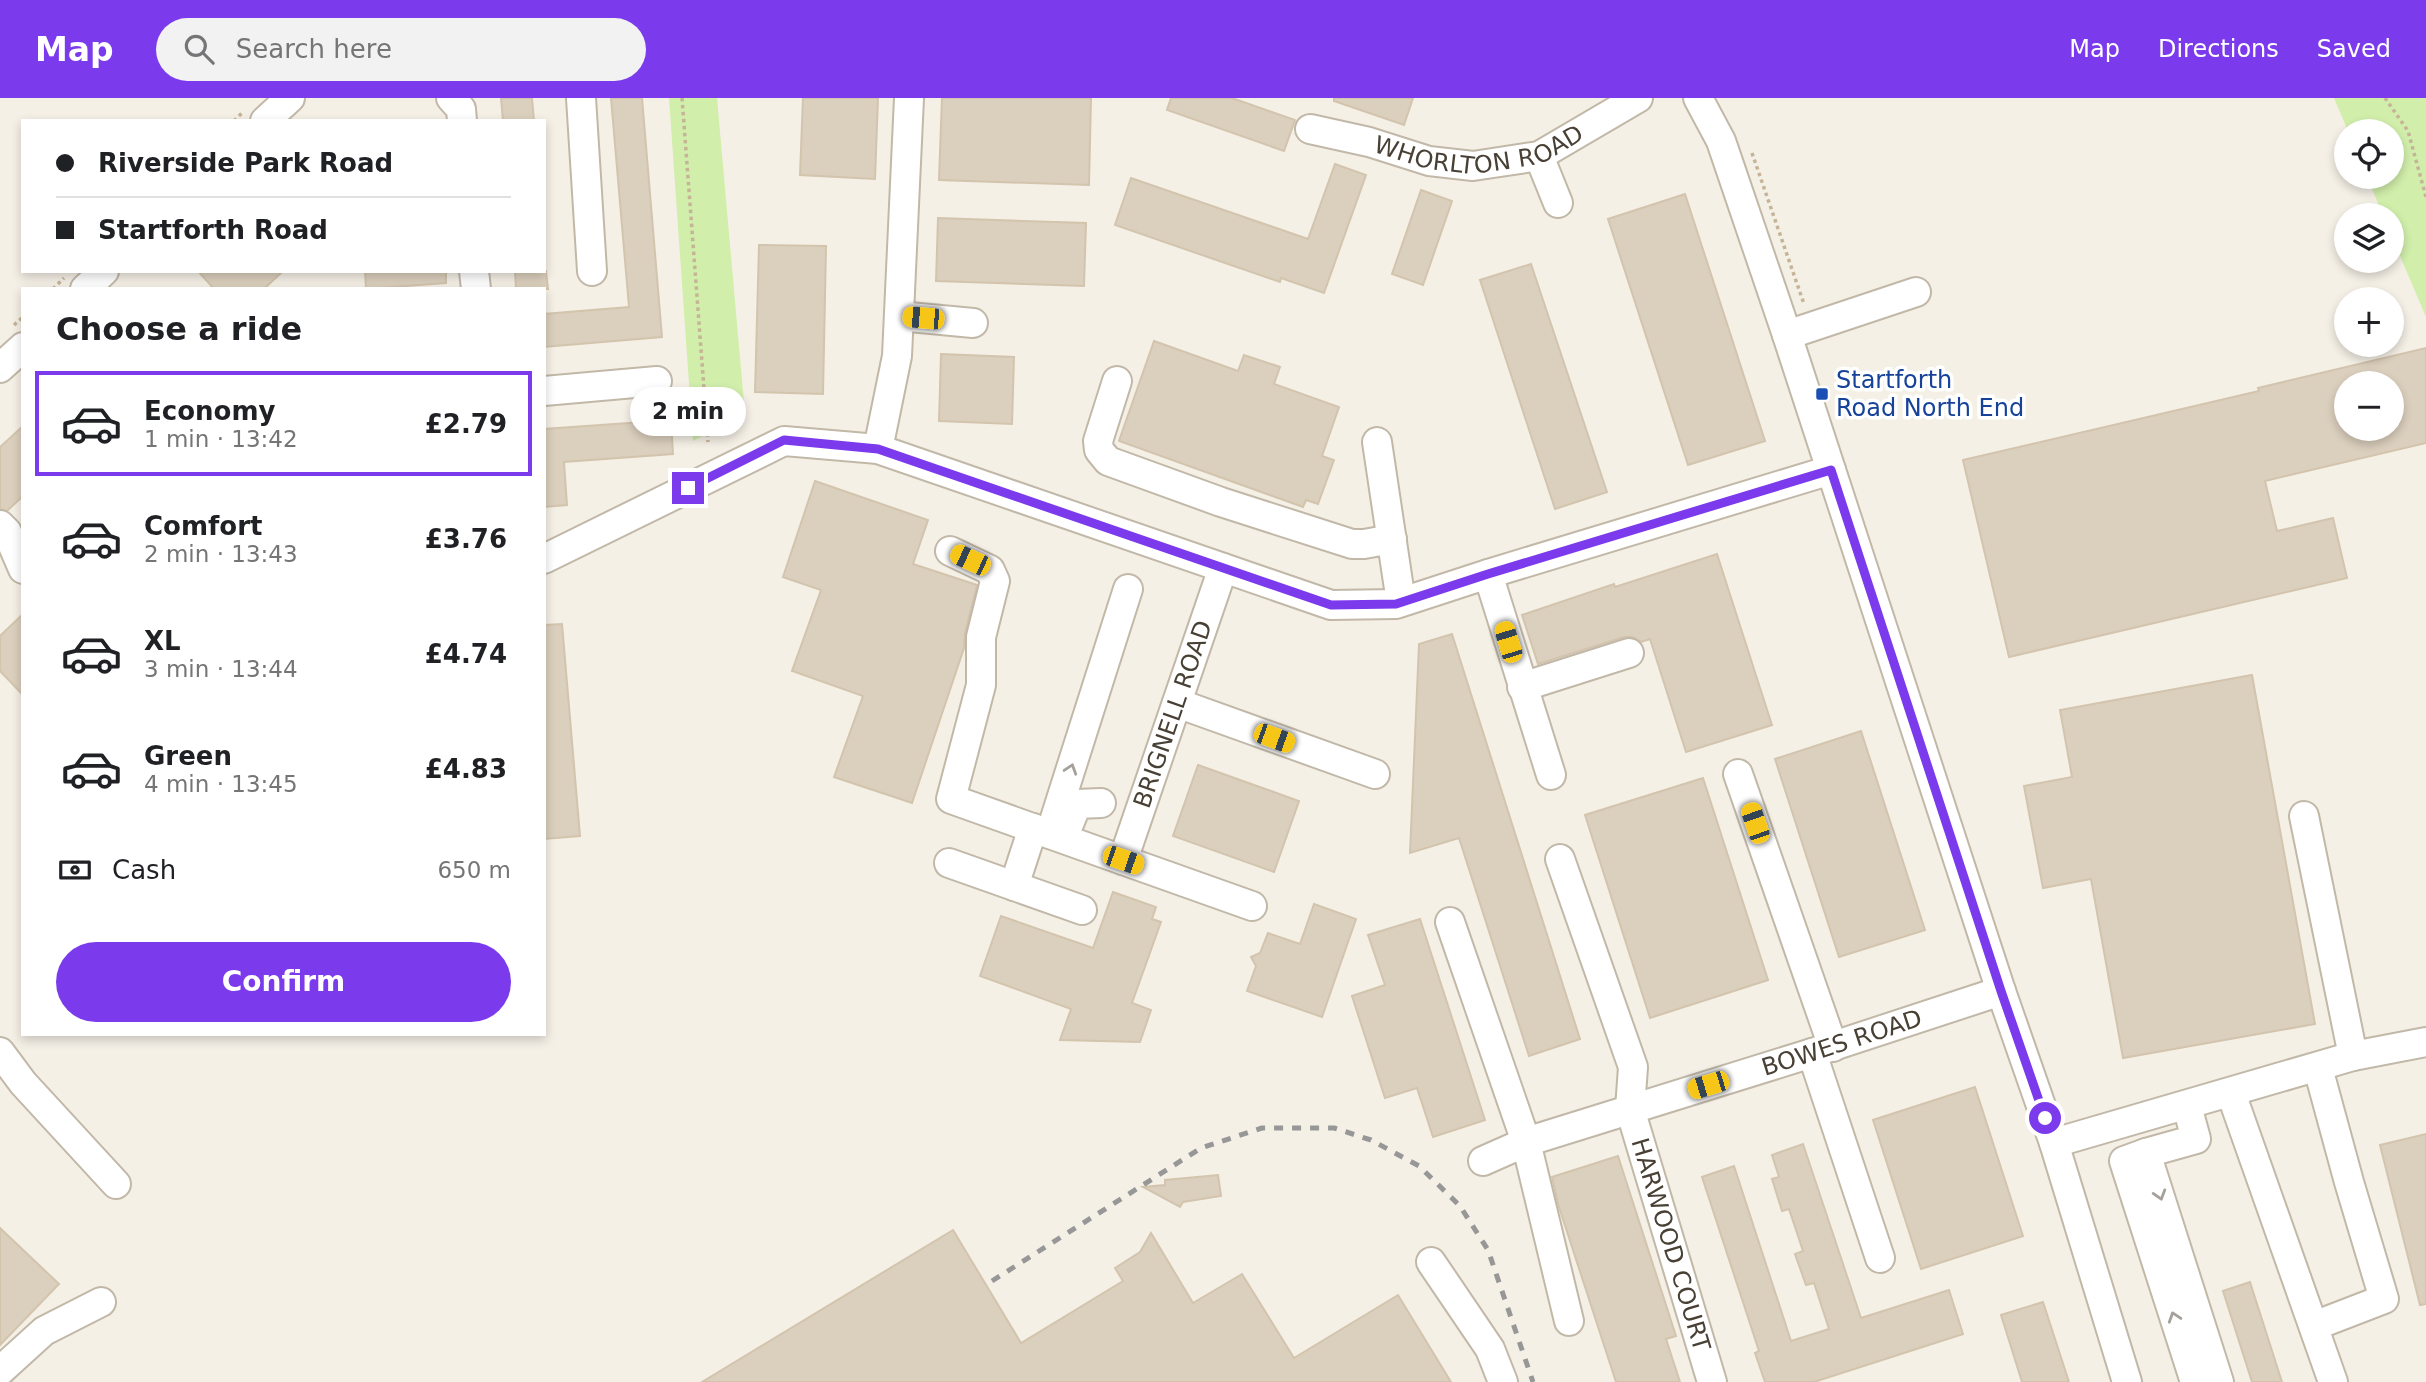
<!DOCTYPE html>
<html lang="en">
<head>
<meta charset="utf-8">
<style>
  body { margin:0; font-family:"DejaVu Sans",sans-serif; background:#f2f2f2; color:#202124; height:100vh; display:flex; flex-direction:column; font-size:26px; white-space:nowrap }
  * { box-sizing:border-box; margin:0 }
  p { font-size:23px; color:#757577 }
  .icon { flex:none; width:38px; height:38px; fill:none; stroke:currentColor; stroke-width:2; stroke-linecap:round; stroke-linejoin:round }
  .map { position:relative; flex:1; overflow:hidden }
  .panel { position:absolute; left:21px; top:189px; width:525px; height:749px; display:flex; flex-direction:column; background:#fff; border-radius:0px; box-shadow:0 4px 10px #0003 }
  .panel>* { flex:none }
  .guide { position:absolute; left:21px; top:21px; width:525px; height:154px; border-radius:0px; box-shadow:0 4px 10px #0003; display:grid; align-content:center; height:154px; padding:0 35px; background:#fff }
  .buttons { position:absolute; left:2334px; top:21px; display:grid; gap:14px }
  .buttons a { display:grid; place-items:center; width:70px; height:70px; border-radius:50%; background:#fff; box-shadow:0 4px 10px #0003; font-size:35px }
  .end { position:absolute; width:32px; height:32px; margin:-16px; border:9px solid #7c3aed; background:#fff; box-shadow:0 0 0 4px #fff }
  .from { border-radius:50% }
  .bubble { position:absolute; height:49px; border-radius:24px; background:#fff; box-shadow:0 4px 10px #0003; font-size:23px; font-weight:600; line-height:49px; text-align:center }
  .car { position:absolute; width:21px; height:42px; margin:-21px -10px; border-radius:9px; box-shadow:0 0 5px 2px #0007; background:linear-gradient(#f5c518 24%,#345 0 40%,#f5c518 0 76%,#345 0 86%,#f5c518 0) }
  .guide b { display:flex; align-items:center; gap:24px; height:66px; font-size:26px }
  .guide b+b { border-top:2px solid #e0e0e0 }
  .guide i { width:18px; height:18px; background:#202124 }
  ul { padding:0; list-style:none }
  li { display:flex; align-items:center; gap:21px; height:105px; margin:0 14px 10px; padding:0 21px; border:4px solid transparent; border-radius:0px }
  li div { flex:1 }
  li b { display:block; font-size:26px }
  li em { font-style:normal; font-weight:600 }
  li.active { border-color:#7c3aed }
  li>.icon { width:63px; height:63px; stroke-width:1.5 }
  h2 { padding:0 35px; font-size:32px; line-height:84px }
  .pay { display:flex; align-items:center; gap:18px; height:77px; padding:0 35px; font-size:26px }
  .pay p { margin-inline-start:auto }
  .action { display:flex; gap:14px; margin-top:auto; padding:14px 35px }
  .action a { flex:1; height:80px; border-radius:42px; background:#7c3aed; color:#fff; font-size:28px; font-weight:600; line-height:80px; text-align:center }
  header { display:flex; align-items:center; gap:42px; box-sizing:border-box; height:98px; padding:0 35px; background:#7c3aed; color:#fff }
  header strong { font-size:33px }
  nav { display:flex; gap:38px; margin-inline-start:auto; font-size:24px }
  .search { width:490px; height:63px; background:#f2f2f2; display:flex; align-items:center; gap:18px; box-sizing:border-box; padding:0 24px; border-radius:38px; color:#757577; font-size:26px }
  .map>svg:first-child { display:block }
  .green { fill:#d1eeab }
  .building { fill:#dbcfbd; stroke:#d3c4ad; stroke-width:2; fill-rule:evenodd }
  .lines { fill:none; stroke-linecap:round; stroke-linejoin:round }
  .minor-casing { stroke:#c2b8a8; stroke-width:32 }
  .path { stroke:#c5b497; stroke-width:3.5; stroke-dasharray:3.5 3.5; stroke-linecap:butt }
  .minor { stroke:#fff; stroke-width:28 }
  .rail { stroke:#979797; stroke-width:5; stroke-dasharray:9 9; stroke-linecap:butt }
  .oneway { stroke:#a4a09a }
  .route { stroke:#7c3aed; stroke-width:9 }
  .transit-dot { fill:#1a4fb4; stroke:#fff; stroke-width:2.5 }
  .labels { text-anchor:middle; stroke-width:7; stroke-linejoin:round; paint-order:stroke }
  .street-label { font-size:24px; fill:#494035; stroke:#fff }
  .transit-label { font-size:24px; fill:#164399; stroke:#fff; text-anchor:start }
</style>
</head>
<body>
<header>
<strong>Map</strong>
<div class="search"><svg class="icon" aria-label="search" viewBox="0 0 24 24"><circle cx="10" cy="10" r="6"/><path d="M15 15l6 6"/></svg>Search here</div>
<nav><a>Map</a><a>Directions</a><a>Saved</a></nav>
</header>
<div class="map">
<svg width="2426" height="1284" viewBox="0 0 2426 1284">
  <rect width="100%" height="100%" fill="#f5f0e6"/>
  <g class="green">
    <polygon points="669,0 717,0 745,316 693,343"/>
    <polygon points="2334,0 2426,0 2426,219 2392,139 2392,117 2383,117 2367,79 2392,79 2392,33 2348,33"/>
  </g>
  <g class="building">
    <polygon points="501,0 532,0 534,23 503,23"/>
    <polygon points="611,0 642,0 662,239 544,249 544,216 629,209"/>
    <polygon points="803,0 878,0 875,81 800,77"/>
    <polygon points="942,0 1091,0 1089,87 939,82"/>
    <polygon points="1171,0 1232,0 1295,22 1284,53 1167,12"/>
    <polygon points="1334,0 1413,0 1404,27 1334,3"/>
    <polygon points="1335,66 1366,77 1324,195 1281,180 1280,184 1115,127 1131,80 1308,141"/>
    <polygon points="1421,92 1452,103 1423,187 1392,176"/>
    <polygon points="1685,96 1765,343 1688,367 1608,121"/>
    <polygon points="938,120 1086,125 1084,188 936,183"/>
    <polygon points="759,147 826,148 823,296 755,294"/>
    <polygon points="1531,166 1607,394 1555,411 1480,182"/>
    <polygon points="198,173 283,173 264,191 214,191"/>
    <polygon points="365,173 446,173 446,185 366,191"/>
    <polygon points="515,173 546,173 548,191 516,191"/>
    <polygon points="1154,243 1238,273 1244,257 1280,269 1274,286 1339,309 1322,358 1334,362 1318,406 1306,402 1303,409 1119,343"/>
    <path d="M2426 250V345L2265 383 2277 433 2333 420 2347 480 2009 559 1963 362 2259 293 2258 290ZM2347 285H2392V331H2347Z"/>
    <polygon points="941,256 1014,259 1012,326 939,323"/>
    <polygon points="671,322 673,356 564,364 567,407 544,409 544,331"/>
    <polygon points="23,328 23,398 7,413 0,411 0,349"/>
    <polygon points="815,383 928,422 913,466 977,487 965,535 964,550 912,705 834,679 863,598 792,573 821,492 783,479"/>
    <polygon points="1717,456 1772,627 1686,654 1650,541 1641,544 1633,539 1624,539 1538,566 1522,517 1614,486 1615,489"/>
    <polygon points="23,516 23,597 0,573 0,538"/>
    <polygon points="562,526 580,738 544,741 544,527"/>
    <polygon points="1452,536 1580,941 1529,958 1459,740 1410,755 1419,546"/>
    <polygon points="2252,577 2315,926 2123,960 2091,781 2043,790 2024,688 2072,679 2060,612"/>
    <polygon points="1861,633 1925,832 1839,859 1775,661"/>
    <polygon points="1198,667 1299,703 1274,774 1173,738"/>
    <polygon points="1703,680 1768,882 1650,920 1585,717"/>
    <polygon points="1113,794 1156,809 1152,821 1161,824 1132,905 1151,912 1140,944 1060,942 1071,911 980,878 1001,818 1093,850"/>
    <polygon points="1314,806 1356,821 1322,919 1247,893 1256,868 1251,859 1260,855 1268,835 1300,846"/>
    <polygon points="1420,821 1485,1022 1433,1039 1417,990 1385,1000 1352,898 1385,887 1368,837"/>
    <polygon points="1975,989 2023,1138 1921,1171 1873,1022"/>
    <polygon points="2426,1036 2426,1206 2420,1207 2380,1047"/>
    <polygon points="1803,1046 1861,1220 1949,1192 1963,1236 1814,1284 1765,1284 1755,1255 1759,1253 1702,1079 1734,1068 1791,1243 1829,1231 1814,1185 1806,1187 1795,1156 1803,1153 1789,1111 1782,1113 1772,1081 1779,1079 1772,1057"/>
    <polygon points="1618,1058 1676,1238 1666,1241 1680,1284 1616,1284 1558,1106 1552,1079"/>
    <polygon points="1218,1077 1221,1098 1183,1104 1180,1109 1143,1089 1165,1087 1165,1082"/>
    <polygon points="0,1130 59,1186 0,1247"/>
    <polygon points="953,1132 1021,1245 1123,1183 1115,1170 1140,1154 1151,1135 1193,1205 1242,1176 1294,1260 1398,1197 1451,1284 702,1284"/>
    <polygon points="2250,1184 2282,1284 2252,1284 2223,1193"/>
    <polygon points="2043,1204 2069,1284 2022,1284 2001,1217"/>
  </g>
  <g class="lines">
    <g class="minor-casing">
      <g id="minor">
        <polyline points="451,0 461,11 462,23"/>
        <polyline points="581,0 592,173"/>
        <polyline points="1698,0 1721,43 1787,237 2001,893 2054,1045 2127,1284"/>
        <polyline points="265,23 290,0"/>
        <path id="s1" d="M1310 31 1369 44 1429 63 1473 68 1539 58 1638 0"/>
        <polyline points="1539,58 1558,105"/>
        <polyline points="474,173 476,191"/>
        <polyline points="85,191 104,173"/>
        <polyline points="899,218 973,225"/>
        <polyline points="1787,237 1916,194"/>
        <polyline points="0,270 23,249"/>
        <polyline points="1117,283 1098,343 1099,352 1108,363 1221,404 1352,446 1364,446 1392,441"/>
        <polyline points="544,293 657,283"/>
        <polyline points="1377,344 1401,504"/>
        <polyline points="878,351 897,258 909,0"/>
        <polyline points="0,427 7,434 23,471"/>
        <polyline points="950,453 990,472 995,483 981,539 981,587 951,701 1252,808"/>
        <polyline points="544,461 784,343 878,351 1331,507 1396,506 1488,476 1831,372"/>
        <polyline points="1488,476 1551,677"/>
        <polyline points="1522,589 1629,555"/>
        <polyline points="1177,605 1375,676"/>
        <polyline points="1738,676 1833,949"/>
        <polyline points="2304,718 2353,958"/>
        <polyline points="1050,736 1128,491"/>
        <polyline points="1065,736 1077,706 1101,705"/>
        <path id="s2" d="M1560 761 1633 969 1630 1011 1712 1284"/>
        <path id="s3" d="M1123 762 1223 470"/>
        <polyline points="949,765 1082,812"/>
        <polyline points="1014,788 1033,730"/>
        <polyline points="1450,824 1526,1044 1569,1223"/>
        <polyline points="0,954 23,985 116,1086"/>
        <polyline points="1812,955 1880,1160"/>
        <polyline points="2231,995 2333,1284"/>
        <polyline points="2054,1045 2353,958 2426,944"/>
        <polyline points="2146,1055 2196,1041 2187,1008"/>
        <path id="s4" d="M1483 1063 1526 1044 1812 955 2001 893"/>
        <polyline points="1431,1164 1490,1251 1503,1284"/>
        <polyline points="2314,1228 2384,1201 2349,1084 2318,970"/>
        <polyline points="0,1273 44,1233 101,1204"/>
        <polyline points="2195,1284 2124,1063 2146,1055 2219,1284"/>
      </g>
    </g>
    <g class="path">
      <polyline points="682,0 708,344"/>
      <polyline points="2385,0 2408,33 2426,99"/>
      <polyline points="234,23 242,15"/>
      <polyline points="1752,55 1804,206"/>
      <polyline points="53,191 64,180"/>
      <polyline points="14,227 23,219"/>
    </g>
    <use href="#minor" class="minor"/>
    <polyline class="rail" points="992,1183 1201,1050 1262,1030 1334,1030 1371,1042 1419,1068 1460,1108 1488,1152 1533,1284"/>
  </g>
  <defs><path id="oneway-chevron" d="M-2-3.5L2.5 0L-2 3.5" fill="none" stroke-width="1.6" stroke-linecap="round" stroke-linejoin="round" transform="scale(1.75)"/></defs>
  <g class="oneway">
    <use href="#oneway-chevron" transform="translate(1071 671) rotate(-72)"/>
    <use href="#oneway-chevron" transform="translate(2160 1097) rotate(73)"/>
    <use href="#oneway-chevron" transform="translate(2174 1219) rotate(-108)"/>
  </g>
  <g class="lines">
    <polyline class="route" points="688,390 784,342 878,351 1331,507 1396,506 1488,476 1831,372 2001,893 2045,1020"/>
  </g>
  <rect class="transit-dot" x="1815" y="289" width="14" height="14" rx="3.5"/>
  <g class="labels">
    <g class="street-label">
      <text dy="8" stroke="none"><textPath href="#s1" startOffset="175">WHORLTON ROAD</textPath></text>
      <text dy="8" stroke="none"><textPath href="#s3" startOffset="154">BRIGNELL ROAD</textPath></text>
      <text dy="8" stroke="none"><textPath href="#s4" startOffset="378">BOWES ROAD</textPath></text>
      <text dy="8" stroke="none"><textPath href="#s2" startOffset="404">HARWOOD COURT</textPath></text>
    </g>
    <g class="transit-label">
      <text x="1836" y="290">Startforth<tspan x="1836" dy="28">Road North End</tspan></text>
    </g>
  </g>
</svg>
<div class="buttons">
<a><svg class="icon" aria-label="locate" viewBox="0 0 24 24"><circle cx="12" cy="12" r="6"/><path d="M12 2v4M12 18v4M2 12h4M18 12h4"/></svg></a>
<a><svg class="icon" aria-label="layers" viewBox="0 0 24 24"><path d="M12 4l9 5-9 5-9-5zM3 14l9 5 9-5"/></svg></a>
<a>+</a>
<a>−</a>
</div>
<i class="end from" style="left:2045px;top:1020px"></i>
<i class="end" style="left:688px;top:390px"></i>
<div class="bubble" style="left:630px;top:289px;width:116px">2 min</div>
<i class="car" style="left:923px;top:220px;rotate:275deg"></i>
<i class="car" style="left:970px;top:462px;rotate:295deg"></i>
<i class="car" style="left:1508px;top:544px;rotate:343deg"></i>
<i class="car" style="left:1274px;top:640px;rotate:110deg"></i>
<i class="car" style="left:1755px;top:725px;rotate:341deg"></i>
<i class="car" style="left:1123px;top:762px;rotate:109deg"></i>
<i class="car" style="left:1708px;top:987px;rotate:253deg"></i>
<div class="guide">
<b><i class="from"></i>Riverside Park Road</b>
<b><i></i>Startforth Road</b>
</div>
<section class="panel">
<h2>Choose a ride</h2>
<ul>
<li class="active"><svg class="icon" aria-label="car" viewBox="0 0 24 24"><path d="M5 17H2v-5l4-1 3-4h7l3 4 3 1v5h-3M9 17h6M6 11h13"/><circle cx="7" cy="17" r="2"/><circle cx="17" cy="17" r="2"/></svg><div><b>Economy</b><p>1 min · 13:42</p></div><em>£2.79</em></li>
<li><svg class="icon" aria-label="car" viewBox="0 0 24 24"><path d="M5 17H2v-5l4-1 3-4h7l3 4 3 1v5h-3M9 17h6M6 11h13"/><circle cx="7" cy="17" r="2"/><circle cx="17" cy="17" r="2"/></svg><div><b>Comfort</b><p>2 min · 13:43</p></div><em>£3.76</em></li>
<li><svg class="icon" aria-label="car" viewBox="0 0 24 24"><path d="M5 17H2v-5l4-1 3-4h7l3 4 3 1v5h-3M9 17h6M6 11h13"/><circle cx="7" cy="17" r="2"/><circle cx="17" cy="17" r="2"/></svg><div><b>XL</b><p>3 min · 13:44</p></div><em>£4.74</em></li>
<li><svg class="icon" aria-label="car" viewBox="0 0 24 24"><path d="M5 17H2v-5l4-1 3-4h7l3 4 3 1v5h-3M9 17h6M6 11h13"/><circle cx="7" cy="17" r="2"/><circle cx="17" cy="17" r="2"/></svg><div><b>Green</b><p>4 min · 13:45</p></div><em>£4.83</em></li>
</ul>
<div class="pay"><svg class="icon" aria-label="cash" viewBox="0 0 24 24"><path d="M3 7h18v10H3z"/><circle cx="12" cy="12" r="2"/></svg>Cash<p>650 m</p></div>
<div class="action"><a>Confirm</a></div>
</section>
</div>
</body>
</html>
